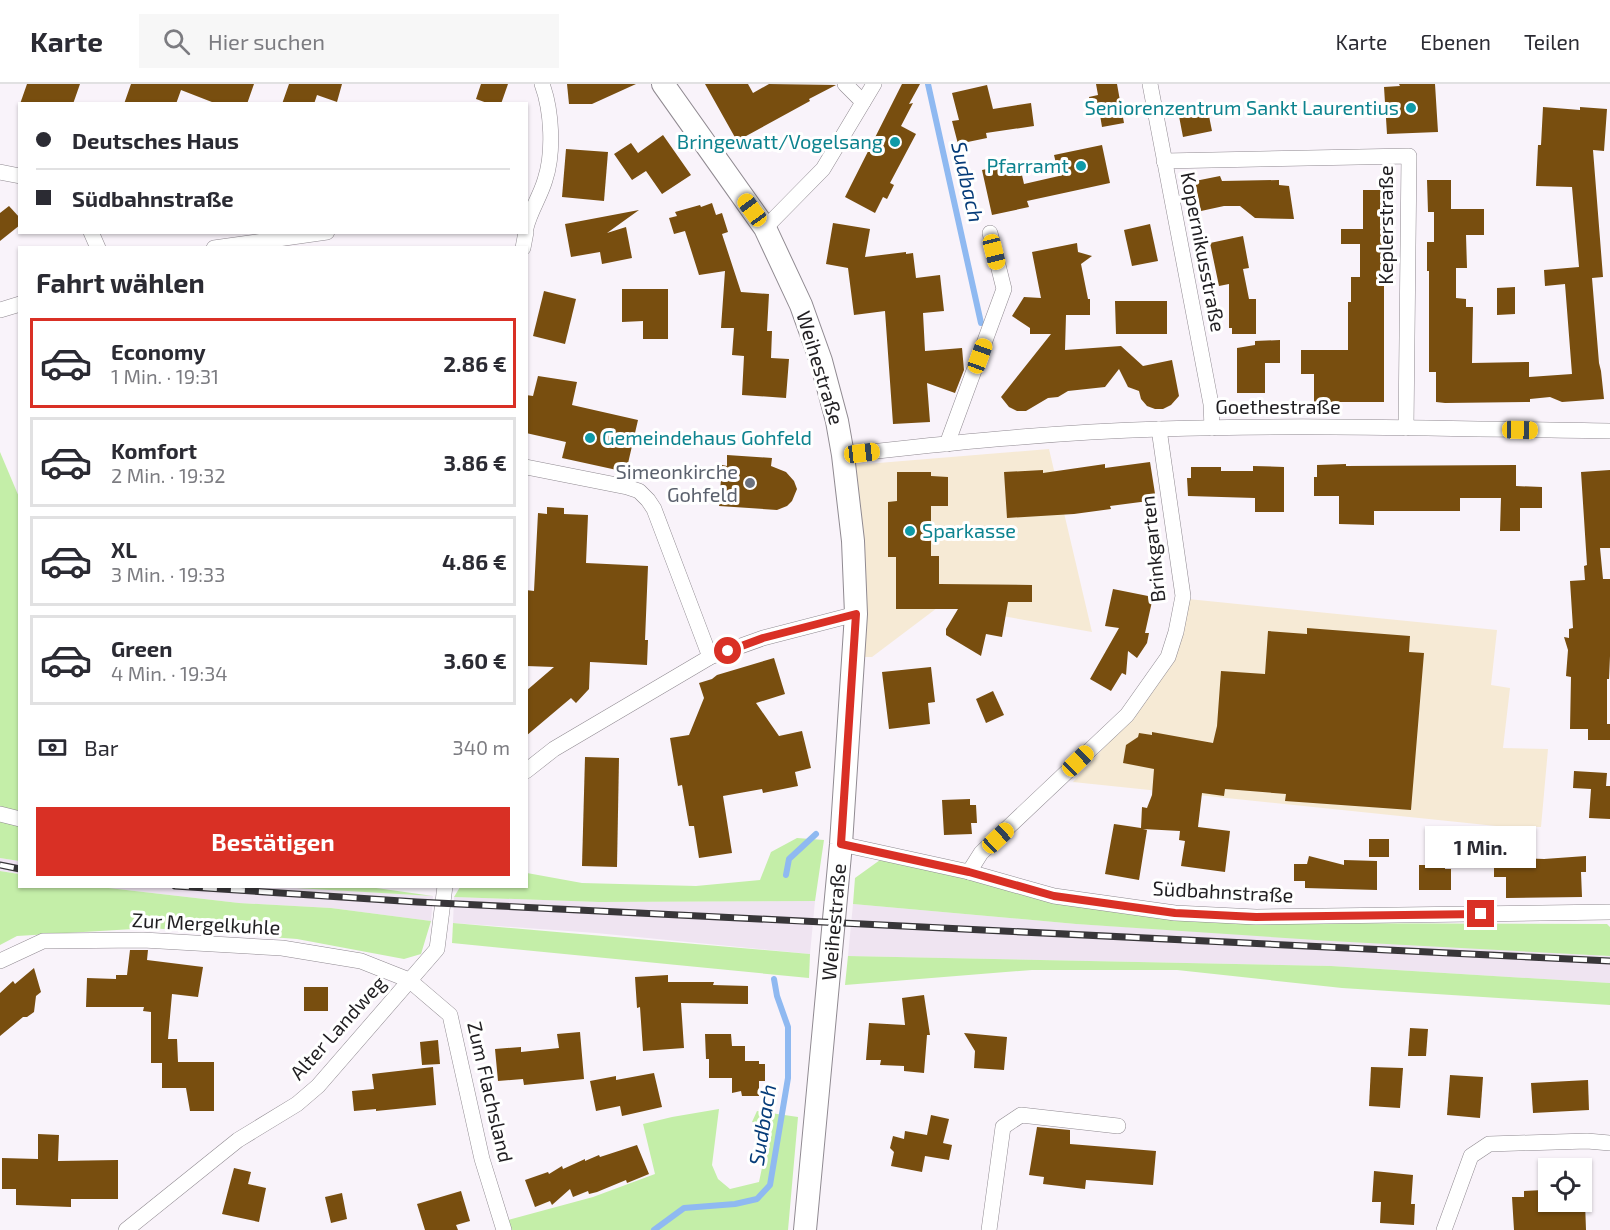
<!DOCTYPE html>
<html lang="de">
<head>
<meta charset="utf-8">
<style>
  body { margin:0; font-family:"Exo 2",sans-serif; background:#f7f7f7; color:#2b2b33; height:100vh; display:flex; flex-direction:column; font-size:22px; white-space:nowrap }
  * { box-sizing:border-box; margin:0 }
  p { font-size:20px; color:#7c7c81 }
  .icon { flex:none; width:33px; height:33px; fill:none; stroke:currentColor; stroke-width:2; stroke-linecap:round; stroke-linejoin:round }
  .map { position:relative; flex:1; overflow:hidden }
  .details { position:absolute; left:18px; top:162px; width:510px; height:642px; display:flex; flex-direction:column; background:#fff; border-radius:0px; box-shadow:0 2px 4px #0004 }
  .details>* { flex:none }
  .guide { position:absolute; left:18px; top:18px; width:510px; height:132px; border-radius:0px; box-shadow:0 2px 4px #0004; display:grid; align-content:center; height:132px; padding:0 18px; background:#fff }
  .fabs { position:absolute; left:1538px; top:1074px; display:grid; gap:12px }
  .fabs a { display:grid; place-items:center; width:54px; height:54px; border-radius:0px; background:#fff; box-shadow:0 2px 4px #0004; font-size:30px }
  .end { position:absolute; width:27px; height:27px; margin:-14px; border:8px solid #d93025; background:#fff; box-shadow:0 0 0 3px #fff }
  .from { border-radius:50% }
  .bubble { position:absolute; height:42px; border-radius:0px; background:#fff; box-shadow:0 2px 4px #0004; font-size:20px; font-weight:700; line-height:42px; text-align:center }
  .car { position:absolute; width:18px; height:36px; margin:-18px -9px; border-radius:8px; box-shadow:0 0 4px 2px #0007; background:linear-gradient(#f5c518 24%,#345 0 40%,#f5c518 0 76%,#345 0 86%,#f5c518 0) }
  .guide b { display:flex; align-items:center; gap:21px; height:57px; font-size:22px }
  .guide b+b { border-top:2px solid #e1e1e2 }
  .guide i { width:15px; height:15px; background:#2b2b33 }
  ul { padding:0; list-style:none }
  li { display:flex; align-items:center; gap:18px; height:90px; margin:0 12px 9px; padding:0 6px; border:3px solid #e1e1e2; border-radius:0px }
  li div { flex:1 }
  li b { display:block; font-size:22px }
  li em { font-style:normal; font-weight:700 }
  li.on { border-color:#d93025 }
  li>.icon { width:54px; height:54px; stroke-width:1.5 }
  h2 { padding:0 18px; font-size:27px; line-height:72px }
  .pay { display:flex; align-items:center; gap:15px; height:66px; padding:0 18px; font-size:22px }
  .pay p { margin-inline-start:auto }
  .button { display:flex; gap:12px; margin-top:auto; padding:12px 18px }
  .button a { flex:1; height:69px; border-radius:0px; background:#d93025; color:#fff; font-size:24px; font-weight:700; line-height:69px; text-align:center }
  header { display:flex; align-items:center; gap:36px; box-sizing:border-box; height:84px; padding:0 30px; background:#fff; border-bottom:2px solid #e1e1e2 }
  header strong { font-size:28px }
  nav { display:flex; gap:33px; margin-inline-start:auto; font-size:21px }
  .search { width:420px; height:54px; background:#f7f7f7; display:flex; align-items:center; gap:15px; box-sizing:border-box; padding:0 21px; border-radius:0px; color:#7c7c81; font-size:22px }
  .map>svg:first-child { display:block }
  .commercial { fill:#f6ead5 }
  .built { fill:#efe4f1 }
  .green { fill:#c4eea8 }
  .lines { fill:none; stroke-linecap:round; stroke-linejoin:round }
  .stream { stroke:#8fb9f1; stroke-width:6 }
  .building { fill:#784e0f }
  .street-casing { stroke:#908a91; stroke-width:16 }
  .secondary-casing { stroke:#908a91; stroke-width:24 }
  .street { stroke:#fff; stroke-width:15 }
  .secondary { stroke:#fff; stroke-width:22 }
  .rail-casing { stroke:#383639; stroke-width:7 }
  .rail { stroke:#fff; stroke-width:4.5; stroke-dasharray:14; stroke-linecap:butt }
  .route { stroke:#d93025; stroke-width:8 }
  .culture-dot { fill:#0f9aa8; stroke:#fff; stroke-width:2 }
  .worship-dot { fill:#6b7280; stroke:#fff; stroke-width:2 }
  .labels { text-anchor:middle; stroke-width:6; stroke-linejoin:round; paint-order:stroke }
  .culture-label { font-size:20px; fill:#0d838f; stroke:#fff; text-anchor:end }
  .street-label { font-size:20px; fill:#201e21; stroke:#fff }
  .worship-label { font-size:20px; fill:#5b616d; stroke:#fff; text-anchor:end }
  .water-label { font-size:21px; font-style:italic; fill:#063c79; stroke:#fff }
</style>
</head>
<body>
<header>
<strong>Karte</strong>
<div class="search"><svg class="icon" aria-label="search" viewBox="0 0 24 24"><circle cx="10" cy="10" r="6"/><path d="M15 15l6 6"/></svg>Hier suchen</div>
<nav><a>Karte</a><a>Ebenen</a><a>Teilen</a></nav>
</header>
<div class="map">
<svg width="1610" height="1146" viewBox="0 0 1610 1146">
  <rect width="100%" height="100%" fill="#f9f3fa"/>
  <g class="commercial">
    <polygon points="1049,365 1092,548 941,521 872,573 864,573 854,381"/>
    <polygon points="1188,515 1497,546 1491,601 1510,604 1503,664 1548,665 1541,743 1496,742 1073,698 1137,627"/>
  </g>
  <g class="built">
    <polygon points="0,774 19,777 19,790 0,787"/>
    <polygon points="279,802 433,812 431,837 331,824 239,819 100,803"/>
    <polygon points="454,813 599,818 815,817 810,870 596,849 453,839"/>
    <polygon points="853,820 1076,840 1610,872 1610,899 1331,882 848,872"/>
  </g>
  <g class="green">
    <polygon points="0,368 19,413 19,730 0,725"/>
    <polygon points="0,737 19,741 19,777 0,774"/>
    <polygon points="797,754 824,756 815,817 599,818 454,813 460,803 526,802 527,789 582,799 696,802 760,796 771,768"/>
    <polygon points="880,776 1256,839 1607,840 1610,843 1610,872 1331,857 1076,840 853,820 855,794"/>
    <polygon points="0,787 19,790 20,802 100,803 239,819 331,824 431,837 421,870 404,875 297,855 150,844 17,852 0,861"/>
    <polygon points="362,802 433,812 279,803 279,802"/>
    <polygon points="453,839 810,870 809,894 452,859"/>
    <polygon points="848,872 1331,882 1610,899 1610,921 1342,904 1177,886 1032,886 845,901"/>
    <polygon points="719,1025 712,1081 718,1095 730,1105 759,1098 771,1041 752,1038 757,1027 798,1033 788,1146 511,1146 508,1136 593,1113 655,1090 643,1040 672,1033"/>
  </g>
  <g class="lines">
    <g class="stream">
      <polyline points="928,0 981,239"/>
      <polyline points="786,791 789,775 816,750"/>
      <polyline points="654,1146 684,1124 735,1120 757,1115 770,1101 788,994 788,943 777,912 774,895"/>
    </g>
  </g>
  <g class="building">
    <polygon points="27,0 80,0 73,20 20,20"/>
    <polygon points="131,0 254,0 247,20 217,20 181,6 176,20 124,20"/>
    <polygon points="289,0 342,0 337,18 317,11 314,20 282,20"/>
    <polygon points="481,0 508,0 501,20 490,20 476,15"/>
    <polygon points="567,0 636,0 592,20 569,20"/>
    <polygon points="705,0 748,0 753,9 769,0 836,1 809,15 810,17 737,57"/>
    <polygon points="902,0 920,0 909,20 913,19 901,42 916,50 890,99 894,101 887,115 883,113 875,129 845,113"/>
    <polygon points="1096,0 1117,0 1124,39 1102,43 1100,31 1092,32 1089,13 1098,11"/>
    <polygon points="1399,0 1435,0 1438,48 1387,50 1384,3 1400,2"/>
    <polygon points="987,1 993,25 1031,19 1034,42 986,49 987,54 958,60 952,37 959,36 952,9"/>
    <polygon points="1196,19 1197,24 1207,22 1212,47 1183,53 1178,27 1182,27 1181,22"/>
    <polygon points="1543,23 1580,26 1580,23 1607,25 1604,67 1593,66 1603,193 1592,194 1599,279 1601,287 1604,315 1562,318 1550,313 1530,315 1530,318 1445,319 1436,318 1436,288 1429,288 1429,187 1427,187 1427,158 1434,158 1434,128 1428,128 1427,96 1451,96 1451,125 1484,125 1484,151 1466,151 1467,184 1456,184 1456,214 1466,215 1466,223 1473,223 1472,279 1529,278 1529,293 1572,290 1565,200 1545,202 1544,186 1579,183 1572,103 1536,102 1538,61 1541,61"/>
    <polygon points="663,51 691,91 662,110 646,87 632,96 614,70 631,59 638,69"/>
    <polygon points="1102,61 1110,99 1027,117 1029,123 992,131 982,86 1019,78 1024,100 1059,92 1054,71"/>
    <polygon points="566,65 608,68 604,117 562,113"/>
    <polygon points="1220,92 1222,97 1279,96 1279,101 1289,102 1294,135 1255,134 1240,122 1224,122 1201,127 1195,97"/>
    <polygon points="1363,106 1387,106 1386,193 1384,193 1384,318 1314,318 1314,290 1301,290 1301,266 1348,266 1348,218 1351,218 1351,193 1360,193 1360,160 1341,160 1341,145 1363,145"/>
    <polygon points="712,119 716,131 722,129 728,148 722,150 741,208 769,210 767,247 772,247 771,274 789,275 786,314 742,311 744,272 732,271 734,244 721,244 725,187 699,191 685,147 674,150 669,134 677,132 675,128 700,121 701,123"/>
    <polygon points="9,122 20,134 20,141 0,157 0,129"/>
    <polygon points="639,126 607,149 626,143 632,174 602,180 600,168 571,173 565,140"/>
    <polygon points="833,139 870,145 865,173 906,168 906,170 913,169 916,194 940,191 944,227 923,229 925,267 962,264 964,286 955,309 927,299 930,338 893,340 885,227 854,231 848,184 826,180"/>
    <polygon points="1150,140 1158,177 1132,182 1124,146"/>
    <polygon points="1243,152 1249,184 1243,185 1249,215 1256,215 1256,250 1232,250 1232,244 1229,244 1229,200 1219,202 1210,159"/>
    <polygon points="1077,159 1078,168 1092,172 1081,180 1088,215 1090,215 1090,231 1066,231 1065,266 1121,262 1143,282 1172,276 1179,312 1171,321 1163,325 1155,325 1147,322 1141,315 1139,307 1128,303 1119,285 1105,303 1068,307 1058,313 1048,314 1026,327 1017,327 1009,323 1001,313 1051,250 1030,250 1030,244 1012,232 1024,213 1041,214 1032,168"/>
    <polygon points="1515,203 1515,230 1497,231 1497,204"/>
    <polygon points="622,205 668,205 668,255 643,255 643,237 622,238"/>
    <polygon points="544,207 576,215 565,260 533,252"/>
    <polygon points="1115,217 1167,217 1167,250 1116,250"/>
    <polygon points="1280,256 1280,279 1265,279 1265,309 1237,309 1237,264 1255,261 1255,257"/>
    <polygon points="538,292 577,298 572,321 638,336 626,388 562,374 566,358 526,349 526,311 533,312"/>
    <polygon points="727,371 772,374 771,382 786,388 794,397 797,405 792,417 787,422 777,426 719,422 722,381 727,382"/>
    <polygon points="1150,378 1156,416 1110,422 1111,425 1074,430 1007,434 1004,388 1043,386 1043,389 1105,380 1105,384"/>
    <polygon points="1346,380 1346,382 1516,381 1516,402 1542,403 1542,424 1520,424 1520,447 1500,447 1501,414 1460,414 1460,427 1374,427 1374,441 1339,440 1339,412 1314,412 1314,393 1317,393 1317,381"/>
    <polygon points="1253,382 1284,383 1284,428 1255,428 1255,414 1188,412 1187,394 1191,394 1191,383 1221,383 1221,387 1253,387"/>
    <polygon points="1610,386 1610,464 1600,464 1603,495 1610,495 1610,572 1609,595 1607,595 1607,640 1610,640 1610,656 1588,656 1588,645 1570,645 1571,593 1566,592 1568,566 1564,553 1569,554 1569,545 1573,544 1570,497 1585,496 1584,482 1587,481 1581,388"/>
    <polygon points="897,388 931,388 931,392 948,393 948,422 931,422 931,472 939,472 939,500 1032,501 1032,518 1008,518 1002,553 986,550 981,572 946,551 946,545 958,525 896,525 896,473 888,473 888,418 897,417"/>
    <polygon points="547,423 564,424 564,430 588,431 586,479 648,482 645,556 648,556 647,581 590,578 589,605 576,619 571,614 526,652 526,607 554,583 526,582 526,506 534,507 538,429 547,430"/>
    <polygon points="1113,505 1153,513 1145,549 1149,549 1147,559 1137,574 1128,567 1126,591 1122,589 1111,607 1090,595 1119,544 1105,542"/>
    <polygon points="1307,544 1410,552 1409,568 1424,569 1411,726 1285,717 1286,710 1225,705 1224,712 1202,709 1198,743 1230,747 1225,788 1181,782 1185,757 1179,756 1180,747 1143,745 1147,746 1139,796 1105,790 1114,740 1141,744 1142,723 1147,724 1152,711 1154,685 1123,679 1126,661 1138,653 1139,649 1152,651 1152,648 1213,659 1217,642 1221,587 1265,590 1268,547 1307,550"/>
    <polygon points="774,574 785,610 756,619 779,652 802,647 811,684 795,688 798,702 763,709 762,705 723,712 732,769 699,774 694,742 689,742 682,701 678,702 670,654 689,651 704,614 699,599 712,595 717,591"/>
    <polygon points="931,583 935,618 928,619 930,640 889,645 882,588"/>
    <polygon points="993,607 1004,631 986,639 976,615"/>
    <polygon points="585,673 619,674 617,783 582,782"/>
    <polygon points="1574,687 1607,689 1606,702 1610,702 1610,735 1589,734 1591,705 1573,704"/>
    <polygon points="970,715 970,721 976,721 977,739 971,739 972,750 944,751 942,716"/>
    <rect x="1369" y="755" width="20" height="18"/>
    <polygon points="1428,768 1444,768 1445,785 1451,785 1451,806 1419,806 1419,781 1428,781"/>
    <polygon points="1309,772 1344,781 1344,776 1377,777 1377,806 1305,804 1305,797 1294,797 1294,780 1307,780"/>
    <polygon points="1519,772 1519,774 1544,775 1586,772 1586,788 1581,788 1582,813 1506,814 1506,793 1494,793 1494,773"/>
    <polygon points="130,866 148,866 147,876 203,883 198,913 172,910 168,955 177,955 178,978 214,978 214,1027 190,1027 186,1004 162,1004 162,979 151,979 151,928 143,927 144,923 86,923 87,894 116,895 116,891 127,891"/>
    <polygon points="34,884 41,908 36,912 34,928 27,933 23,933 0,952 0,909 13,897 15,900"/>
    <polygon points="668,891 668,898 714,898 713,901 748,902 748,920 681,919 684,964 643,967 640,923 637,924 635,893"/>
    <rect x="304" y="903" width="24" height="24"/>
    <polygon points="924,911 930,951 927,951 924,989 904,987 904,982 880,981 881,976 866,976 869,939 905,941 902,914"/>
    <polygon points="1410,944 1428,945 1426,972 1408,972"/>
    <polygon points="580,948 584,995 524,1001 523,995 498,997 495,965 521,963 521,968 559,964 557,950"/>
    <polygon points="964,949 1007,953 1004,986 974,984 975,967"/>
    <polygon points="705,950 731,950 732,962 745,962 745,977 759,977 759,980 765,980 765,997 759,997 759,1012 742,1012 741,1007 732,1009 732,994 709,994 709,975 706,975"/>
    <polygon points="438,956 440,980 422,981 420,958"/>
    <polygon points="433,983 436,1021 376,1027 376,1025 354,1027 352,1007 374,1005 372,990"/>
    <polygon points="1371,983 1403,984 1400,1024 1369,1022"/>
    <polygon points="654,989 662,1023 622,1032 620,1022 596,1027 590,997 616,992 616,996"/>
    <polygon points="1450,991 1483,993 1480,1034 1447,1031"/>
    <polygon points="1588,996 1589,1026 1533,1029 1531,999"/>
    <polygon points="931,1031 949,1035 943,1059 952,1061 949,1076 925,1072 922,1088 891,1082 894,1068 890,1064 893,1052 904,1055 905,1047 927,1051"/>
    <polygon points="1037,1043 1070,1046 1070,1060 1156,1067 1153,1101 1086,1096 1085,1105 1043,1100 1044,1093 1029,1091"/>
    <polygon points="38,1050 59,1051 58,1077 118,1076 118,1115 71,1115 71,1123 16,1121 16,1105 2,1105 2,1074 38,1075"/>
    <polygon points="637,1061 649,1090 627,1099 626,1096 597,1108 589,1110 588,1107 573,1113 570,1105 552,1121 550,1117 535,1123 525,1096 548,1088 549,1090 562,1082 563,1085 585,1075 585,1077 599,1071 600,1073"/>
    <polygon points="234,1084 251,1088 248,1100 266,1104 259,1138 222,1130"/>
    <polygon points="1374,1087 1413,1091 1411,1120 1415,1120 1414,1141 1380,1139 1381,1118 1372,1118"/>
    <polygon points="1543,1106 1544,1118 1585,1118 1586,1146 1514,1146 1512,1113 1524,1113 1524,1107"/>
    <polygon points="461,1107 470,1137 456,1141 458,1146 425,1146 417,1120"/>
    <polygon points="342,1109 347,1135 331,1139 325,1113"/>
  </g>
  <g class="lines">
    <g class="street-casing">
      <g id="street">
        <polyline points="845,0 863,18"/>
        <polyline points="1150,0 1211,320 1212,344"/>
        <polyline points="1164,77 1409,72 1406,344"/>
        <polyline points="0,88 20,92"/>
        <path d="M526 144C530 127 540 113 545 96 554 69 552 27 542 0"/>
        <polyline points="765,144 823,85 874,0"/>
        <polyline points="91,148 98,164"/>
        <polyline points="214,164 327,148"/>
        <polyline points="523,164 526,148"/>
        <polyline points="0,226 20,220"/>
        <polyline points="947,360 1004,205 990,149"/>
        <path d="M843 371C948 359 1054 348 1160 345 1310 340 1460 345 1610 347"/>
        <polyline points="526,383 627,403 639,407 648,416 654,425 710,573"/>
        <polyline points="526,687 554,665 710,573 763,554 856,530"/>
        <polyline points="0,730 20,735"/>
        <polyline points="841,760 969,788 1054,812 1175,829 1256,833 1610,828"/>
        <polyline points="969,788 981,769 1127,631 1168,573 1176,548 1183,512 1159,345"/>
        <polyline points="0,877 43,857 143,856 282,864 361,877 409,896 450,931 482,1075 504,1146"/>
        <polyline points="126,1146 238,1056 297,1020 318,1002 437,865 445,802"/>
        <polyline points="989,1146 1003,1043 1021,1031 1118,1042"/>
        <polyline points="1444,1146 1471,1072 1489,1060 1587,1057 1610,1059"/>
      </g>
    </g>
    <g class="secondary-casing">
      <polyline id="secondary" points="663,0 765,144 801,221 821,277 837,337 843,371 853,457 856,530 841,760 805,1146"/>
    </g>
    <use href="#street" class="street"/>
    <use href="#secondary" class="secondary"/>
    <g class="rail-casing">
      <g id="rail">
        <polyline points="0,781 20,785"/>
        <polyline points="175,802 417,818 1610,877"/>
      </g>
    </g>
    <use href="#rail" class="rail"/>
  </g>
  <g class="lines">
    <polyline class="route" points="728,567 763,554 856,530 841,760 969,788 1054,812 1175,829 1256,833 1481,830"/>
  </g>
  <g class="culture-dot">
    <circle cx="1411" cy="24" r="6"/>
    <circle cx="895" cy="58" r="6"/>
    <circle cx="1081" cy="82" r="6"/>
    <circle cx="590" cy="354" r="6"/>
    <circle cx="910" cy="447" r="6"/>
  </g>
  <circle class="worship-dot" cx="750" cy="399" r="6"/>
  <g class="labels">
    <g class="culture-label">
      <text x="1399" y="31">Seniorenzentrum Sankt Laurentius</text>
      <text x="883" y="65">Bringewatt/Vogelsang</text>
      <text x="1069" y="89">Pfarramt</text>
      <text x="602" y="361" text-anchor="start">Gemeindehaus Gohfeld</text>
      <text x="922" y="454" text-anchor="start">Sparkasse</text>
    </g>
    <g class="street-label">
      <text transform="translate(1386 141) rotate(-90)" y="7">Keplerstraße</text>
      <text transform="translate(1203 168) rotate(79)" y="7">Kopernikusstraße</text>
      <text transform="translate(820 284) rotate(73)" y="7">Weihestraße</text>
      <text x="1278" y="330">Goethestraße</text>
      <text transform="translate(1153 465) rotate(-96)" y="7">Brinkgarten</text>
      <text transform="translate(1223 808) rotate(3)" y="7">Südbahnstraße</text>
      <text transform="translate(834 838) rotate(-85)" y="7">Weihestraße</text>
      <text transform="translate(206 840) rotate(3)" y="7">Zur Mergelkuhle</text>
      <text transform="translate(338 944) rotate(-48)" y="7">Alter Landweg</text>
      <text transform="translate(490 1008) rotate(77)" y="7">Zum Flachsland</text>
    </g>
    <g class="worship-label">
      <text x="738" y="395">Simeonkirche<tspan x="738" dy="23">Gohfeld</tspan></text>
    </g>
    <g class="water-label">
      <text transform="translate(967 98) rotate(77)" y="7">Sudbach</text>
      <text transform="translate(763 1041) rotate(-81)" y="7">Sudbach</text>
    </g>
  </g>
</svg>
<div class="fabs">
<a><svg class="icon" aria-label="locate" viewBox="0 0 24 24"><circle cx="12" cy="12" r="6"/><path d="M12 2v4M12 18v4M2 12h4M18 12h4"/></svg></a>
</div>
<i class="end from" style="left:728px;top:567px"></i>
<i class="end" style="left:1481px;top:830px"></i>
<div class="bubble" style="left:1425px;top:742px;width:111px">1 Min.</div>
<i class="car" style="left:752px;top:126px;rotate:324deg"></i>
<i class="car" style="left:994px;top:168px;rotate:166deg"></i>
<i class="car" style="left:980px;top:272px;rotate:20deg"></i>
<i class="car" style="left:1520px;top:346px;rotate:91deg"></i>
<i class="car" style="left:862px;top:369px;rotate:83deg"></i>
<i class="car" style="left:1078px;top:677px;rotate:46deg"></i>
<i class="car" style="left:998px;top:754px;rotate:47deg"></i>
<div class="guide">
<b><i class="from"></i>Deutsches Haus</b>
<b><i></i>Südbahnstraße</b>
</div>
<section class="details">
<h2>Fahrt wählen</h2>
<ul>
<li class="on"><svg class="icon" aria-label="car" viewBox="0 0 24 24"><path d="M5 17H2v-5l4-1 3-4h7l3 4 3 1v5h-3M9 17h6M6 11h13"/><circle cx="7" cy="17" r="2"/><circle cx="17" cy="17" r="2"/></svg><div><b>Economy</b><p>1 Min. · 19:31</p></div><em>2.86 €</em></li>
<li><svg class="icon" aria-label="car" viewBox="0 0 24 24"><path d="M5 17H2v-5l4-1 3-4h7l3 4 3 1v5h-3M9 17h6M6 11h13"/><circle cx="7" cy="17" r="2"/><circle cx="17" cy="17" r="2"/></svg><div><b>Komfort</b><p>2 Min. · 19:32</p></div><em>3.86 €</em></li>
<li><svg class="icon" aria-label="car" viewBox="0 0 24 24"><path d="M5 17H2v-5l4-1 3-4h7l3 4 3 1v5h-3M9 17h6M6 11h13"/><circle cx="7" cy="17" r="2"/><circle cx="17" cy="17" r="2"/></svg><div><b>XL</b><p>3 Min. · 19:33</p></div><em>4.86 €</em></li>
<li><svg class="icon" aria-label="car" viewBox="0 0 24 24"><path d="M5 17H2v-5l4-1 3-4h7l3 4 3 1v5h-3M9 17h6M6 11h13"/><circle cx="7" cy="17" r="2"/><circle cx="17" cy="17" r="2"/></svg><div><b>Green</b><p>4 Min. · 19:34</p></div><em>3.60 €</em></li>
</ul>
<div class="pay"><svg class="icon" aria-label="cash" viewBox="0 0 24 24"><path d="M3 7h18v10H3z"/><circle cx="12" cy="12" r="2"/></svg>Bar<p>340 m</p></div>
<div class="button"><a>Bestätigen</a></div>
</section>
</div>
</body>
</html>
